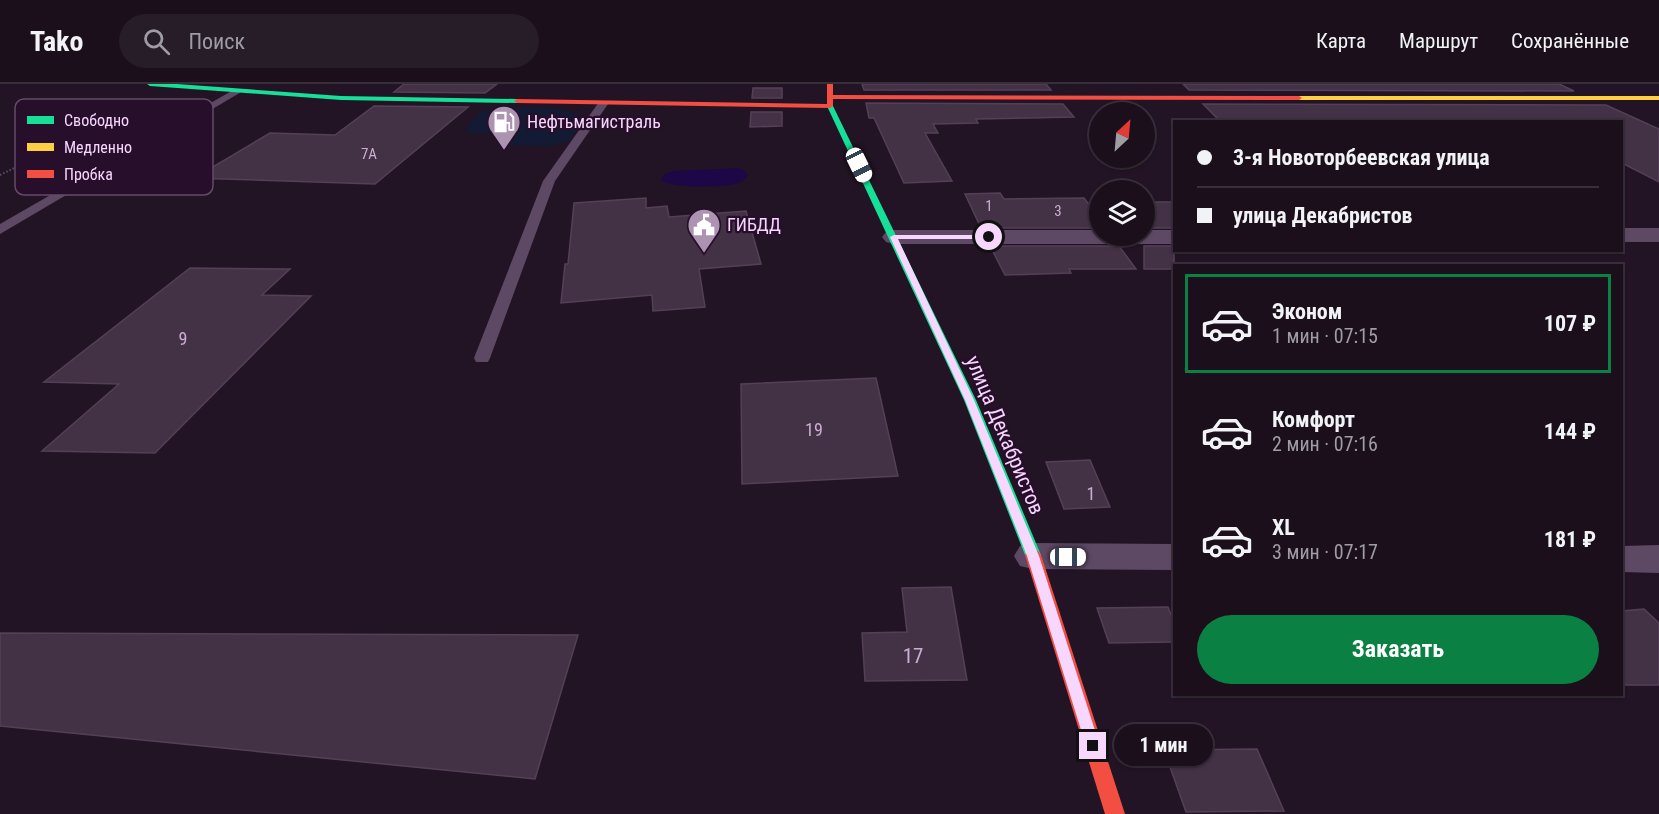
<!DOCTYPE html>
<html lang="ru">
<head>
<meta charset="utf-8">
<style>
  body { margin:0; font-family:"Roboto Condensed",sans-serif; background:#271d28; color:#f1f3f6; height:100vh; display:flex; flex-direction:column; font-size:22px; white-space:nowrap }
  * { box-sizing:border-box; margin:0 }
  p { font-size:20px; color:#9f9ca3 }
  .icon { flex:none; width:33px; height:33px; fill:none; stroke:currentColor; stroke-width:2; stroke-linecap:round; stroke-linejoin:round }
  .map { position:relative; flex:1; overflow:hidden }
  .sheet { position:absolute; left:1173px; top:180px; width:450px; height:432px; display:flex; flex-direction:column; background:#1a0f1b; border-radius:0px; box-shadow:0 2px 4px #0004,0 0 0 2px #382f3a }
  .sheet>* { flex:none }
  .top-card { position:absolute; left:1173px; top:36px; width:450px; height:132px; border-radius:0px; box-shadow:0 2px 4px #0004,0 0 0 2px #382f3a; display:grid; align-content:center; height:132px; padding:0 24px; background:#1a0f1b }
  .needle { width:39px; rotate:26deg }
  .tools { position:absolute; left:1089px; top:18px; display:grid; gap:12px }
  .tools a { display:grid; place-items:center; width:66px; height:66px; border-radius:50%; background:#1a0f1b; box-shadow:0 2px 4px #0004,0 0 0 2px #382f3a; font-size:30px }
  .end { position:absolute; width:27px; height:27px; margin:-14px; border:8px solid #f8d7ff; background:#111; box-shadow:0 0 0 3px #111 }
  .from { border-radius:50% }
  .bubble { position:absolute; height:42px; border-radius:21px; background:#1a0f1b; box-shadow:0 2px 4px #0004,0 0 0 2px #382f3a; font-size:20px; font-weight:700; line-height:42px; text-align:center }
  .car { position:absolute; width:18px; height:36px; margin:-18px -9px; border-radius:8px; box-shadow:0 0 4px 2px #0007; background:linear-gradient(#fff 24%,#345 0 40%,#fff 0 76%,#345 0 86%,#fff 0) }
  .top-card b { display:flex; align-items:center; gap:21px; height:57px; font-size:22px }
  .top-card b+b { border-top:2px solid #382f3a }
  .top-card i { width:15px; height:15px; background:#f1f3f6 }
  ul { padding:10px 0 0; list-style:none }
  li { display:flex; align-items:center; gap:18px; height:99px; margin:0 12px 9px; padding:0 12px; border:3px solid transparent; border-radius:0px }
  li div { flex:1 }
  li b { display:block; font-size:22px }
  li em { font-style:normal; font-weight:700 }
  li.on { border-color:#0b8043 }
  li>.icon { width:54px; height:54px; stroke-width:1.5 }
  .cta { display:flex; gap:12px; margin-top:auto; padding:12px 24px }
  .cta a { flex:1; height:69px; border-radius:36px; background:#0b8043; color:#fff; font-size:24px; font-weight:700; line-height:69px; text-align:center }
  header { display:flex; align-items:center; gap:36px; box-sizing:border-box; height:84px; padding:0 30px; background:#1a0f1b; border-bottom:2px solid #382f3a }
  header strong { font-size:28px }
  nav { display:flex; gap:33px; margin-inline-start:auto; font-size:21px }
  .search { width:420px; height:54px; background:#271d28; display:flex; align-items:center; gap:15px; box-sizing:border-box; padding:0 21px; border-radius:33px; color:#9f9ca3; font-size:22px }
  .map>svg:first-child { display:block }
  .green { fill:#121b33 }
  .water { fill:#1e0747 }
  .building { fill:#433246; stroke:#553f58; stroke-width:1.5 }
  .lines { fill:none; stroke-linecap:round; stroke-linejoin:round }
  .path { stroke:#554e6a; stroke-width:2; stroke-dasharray:1.5 2; stroke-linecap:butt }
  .lane { fill:#5e4965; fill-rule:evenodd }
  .street { fill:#5e4965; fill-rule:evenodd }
  .fast { fill:#16e098; fill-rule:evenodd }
  .slow { fill:#ffcf43; fill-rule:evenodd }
  .jam { fill:#f24e42; fill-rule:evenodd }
  .route { fill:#f8d7ff }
  .labels { text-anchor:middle; stroke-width:4.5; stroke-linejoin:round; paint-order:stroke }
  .far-number-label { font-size:15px; fill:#cbaed1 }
  .far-poi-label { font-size:18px; fill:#f8d7ff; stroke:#270e2a; text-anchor:start }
  .number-label { font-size:18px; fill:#cbaed1 }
  .street-label { font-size:21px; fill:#f8d7ff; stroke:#270e2a }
  .near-number-label { font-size:21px; fill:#cbaed1 }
  .key { fill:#270e2a; stroke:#664a6a; stroke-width:1.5 }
  .key-label { font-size:16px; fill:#f8d7ff }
</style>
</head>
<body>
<header>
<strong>Tako</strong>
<div class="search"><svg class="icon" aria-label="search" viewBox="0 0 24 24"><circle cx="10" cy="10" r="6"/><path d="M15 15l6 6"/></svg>Поиск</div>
<nav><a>Карта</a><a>Маршрут</a><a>Сохранённые</a></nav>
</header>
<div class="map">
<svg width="1659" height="730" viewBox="0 0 1659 730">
  <rect width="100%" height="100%" fill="#221424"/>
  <path class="green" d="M497 24C518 24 569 19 583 35L571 56 552 62 503 61 510 50 467 49 465 47 480 28Z"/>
  <path class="water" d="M739 84 745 87 748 92C746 94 744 96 741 98 729 104 670 105 661 96L665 90 672 87Z"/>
  <g class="building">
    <polygon points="404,0 497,0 485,9 394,8"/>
    <polygon points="862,0 1046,0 1051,6 864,6"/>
    <polygon points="1183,0 1559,0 1574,7 1189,6"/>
    <polygon points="753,4 782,4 782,14 752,14"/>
    <polygon points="866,19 1063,20 1074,33 976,35 978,39 933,40 938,49 925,49 952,97 904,99 874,34 869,34"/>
    <polygon points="1203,20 1606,21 1659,45 1659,98 1622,79 1622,38 1540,38 1536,35 1221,38"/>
    <polygon points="374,22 468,23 375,100 194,94 270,49 335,51"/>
    <polygon points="751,28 782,28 782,42 750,43"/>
    <polygon points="1000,109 1004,115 1084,114 1100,135 1100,144 981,144 965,110"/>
    <polygon points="646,114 646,124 667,122 669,133 746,127 761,180 699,185 705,223 653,227 652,211 561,219 565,180 568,180 574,119"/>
    <rect x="1144" y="118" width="30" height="26"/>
    <polygon points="990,162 1119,162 1136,185 1069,185 1071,189 1005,191"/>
    <rect x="1144" y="162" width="30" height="23"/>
    <polygon points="190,184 290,185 262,211 311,212 155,369 42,367 119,300 44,298"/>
    <polygon points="876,294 898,392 742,400 741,300"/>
    <polygon points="1090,376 1110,423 1064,425 1046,378"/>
    <polygon points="951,503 967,596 865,597 862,549 907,548 902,504"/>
    <polygon points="1168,523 1174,539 1174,558 1109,559 1097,524"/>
    <polygon points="1644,525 1659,539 1659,601 1622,601 1622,527"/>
    <polygon points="0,549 578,551 535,695 0,642"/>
    <polygon points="1257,665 1284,727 1186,728 1164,666"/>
  </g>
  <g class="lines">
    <polyline class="path" points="0,91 124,30 143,23"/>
    <g class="lane">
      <polygon points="235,5 243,7 0,150 0,140"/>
      <polygon points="599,18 608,20 555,97 490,274 488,278 476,278 474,274 543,97"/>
    </g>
    <g class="street">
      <rect x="1622" y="144" width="37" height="14"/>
      <polygon points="894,146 1100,146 1100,152 1144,152 1144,146 1174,146 1174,160 894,160 886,158 882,153 886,148"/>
      <polygon points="1033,459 1174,460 1174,486 1033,485 1020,482 1014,472 1020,462"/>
      <polygon points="1659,461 1659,489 1622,488 1622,462"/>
    </g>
    <g class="fast">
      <polygon points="147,0 177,0 341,12 517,15 520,17 517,19 341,16 150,2"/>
      <polygon points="830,20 833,22 976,316 1041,471 1038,475 1028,475 1025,471 964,316 827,22"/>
    </g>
    <polygon class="slow" points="1659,12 1659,16 1299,16 1296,14 1299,12"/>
    <g class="jam">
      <polygon points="827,0 833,0 833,11 1299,12 1302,14 1299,16 833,15 833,22 830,24 517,19 514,17 517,15 827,20"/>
      <polygon points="1033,466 1038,467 1041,471 1125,730 1105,730 1025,471 1028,467"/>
    </g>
  </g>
  <polygon class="route" points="894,151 989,151 993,153 989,155 898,155 974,316 1039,472 1100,662 1098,666 1088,666 1086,662 1027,472 965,316 890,153"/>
  <defs>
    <g id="fuel-pin" transform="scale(1.725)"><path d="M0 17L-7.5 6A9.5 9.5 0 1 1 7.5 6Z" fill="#ad93b2" stroke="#270e2a"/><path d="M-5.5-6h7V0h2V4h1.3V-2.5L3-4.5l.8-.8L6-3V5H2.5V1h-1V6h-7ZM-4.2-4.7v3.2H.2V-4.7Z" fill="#fff"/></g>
    <g id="civic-pin" transform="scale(1.725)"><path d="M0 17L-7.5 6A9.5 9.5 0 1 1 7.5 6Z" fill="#ad93b2" stroke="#270e2a"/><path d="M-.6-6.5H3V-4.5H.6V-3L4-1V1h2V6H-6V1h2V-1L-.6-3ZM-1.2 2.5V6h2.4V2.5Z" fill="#fff"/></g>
  </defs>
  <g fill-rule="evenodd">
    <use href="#fuel-pin" x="504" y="38"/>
    <use href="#civic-pin" x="704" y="141"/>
  </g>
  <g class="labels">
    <g class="far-number-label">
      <text x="369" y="75">7А</text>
      <text x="989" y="127">1</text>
      <text x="1058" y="132">3</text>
    </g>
    <g class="far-poi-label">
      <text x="527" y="44">Нефтьмагистраль</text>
      <text x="727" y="147">ГИБДД</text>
    </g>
    <g class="number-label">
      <text x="183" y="261">9</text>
      <text x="814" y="352">19</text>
      <text x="1091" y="416">1</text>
    </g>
    <g class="street-label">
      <text transform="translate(1005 351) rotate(67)" y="7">улица Декабристов</text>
    </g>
    <g class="near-number-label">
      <text x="913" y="579">17</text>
    </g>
  </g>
  <rect x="15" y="15" width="198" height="96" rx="9" class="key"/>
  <rect x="27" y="32" width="27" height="8" fill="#16e098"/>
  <rect x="27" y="59" width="27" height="8" fill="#ffcf43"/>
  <rect x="27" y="86" width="27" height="8" fill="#f24e42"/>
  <g class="key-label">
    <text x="64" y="42">Свободно</text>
    <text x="64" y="69">Медленно</text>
    <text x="64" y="96">Пробка</text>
  </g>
</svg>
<div class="tools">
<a><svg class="needle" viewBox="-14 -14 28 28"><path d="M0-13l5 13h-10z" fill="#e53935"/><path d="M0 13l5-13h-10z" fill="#9f9ca3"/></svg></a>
<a><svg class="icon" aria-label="layers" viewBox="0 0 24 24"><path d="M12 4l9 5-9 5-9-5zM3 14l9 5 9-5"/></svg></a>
</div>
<i class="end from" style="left:989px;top:153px"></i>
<i class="end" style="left:1093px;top:662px"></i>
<div class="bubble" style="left:1114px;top:640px;width:99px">1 мин</div>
<i class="car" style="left:859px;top:81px;rotate:154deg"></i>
<i class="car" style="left:1068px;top:473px;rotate:90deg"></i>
<div class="top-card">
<b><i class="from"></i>3-я Новоторбеевская улица</b>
<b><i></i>улица Декабристов</b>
</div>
<section class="sheet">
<ul>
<li class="on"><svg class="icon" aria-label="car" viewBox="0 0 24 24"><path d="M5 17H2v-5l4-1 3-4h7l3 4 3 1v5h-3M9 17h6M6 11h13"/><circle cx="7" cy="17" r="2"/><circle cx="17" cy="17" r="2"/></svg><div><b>Эконом</b><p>1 мин · 07:15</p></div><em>107 ₽</em></li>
<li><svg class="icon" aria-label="car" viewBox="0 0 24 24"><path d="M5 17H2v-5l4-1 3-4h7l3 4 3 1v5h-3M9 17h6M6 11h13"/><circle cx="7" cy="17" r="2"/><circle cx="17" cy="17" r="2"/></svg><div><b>Комфорт</b><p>2 мин · 07:16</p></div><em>144 ₽</em></li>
<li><svg class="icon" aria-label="car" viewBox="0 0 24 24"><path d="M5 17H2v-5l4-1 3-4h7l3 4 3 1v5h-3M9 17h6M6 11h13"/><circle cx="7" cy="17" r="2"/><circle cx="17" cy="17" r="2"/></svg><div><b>XL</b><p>3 мин · 07:17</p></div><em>181 ₽</em></li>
</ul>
<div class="cta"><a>Заказать</a></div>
</section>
</div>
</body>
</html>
